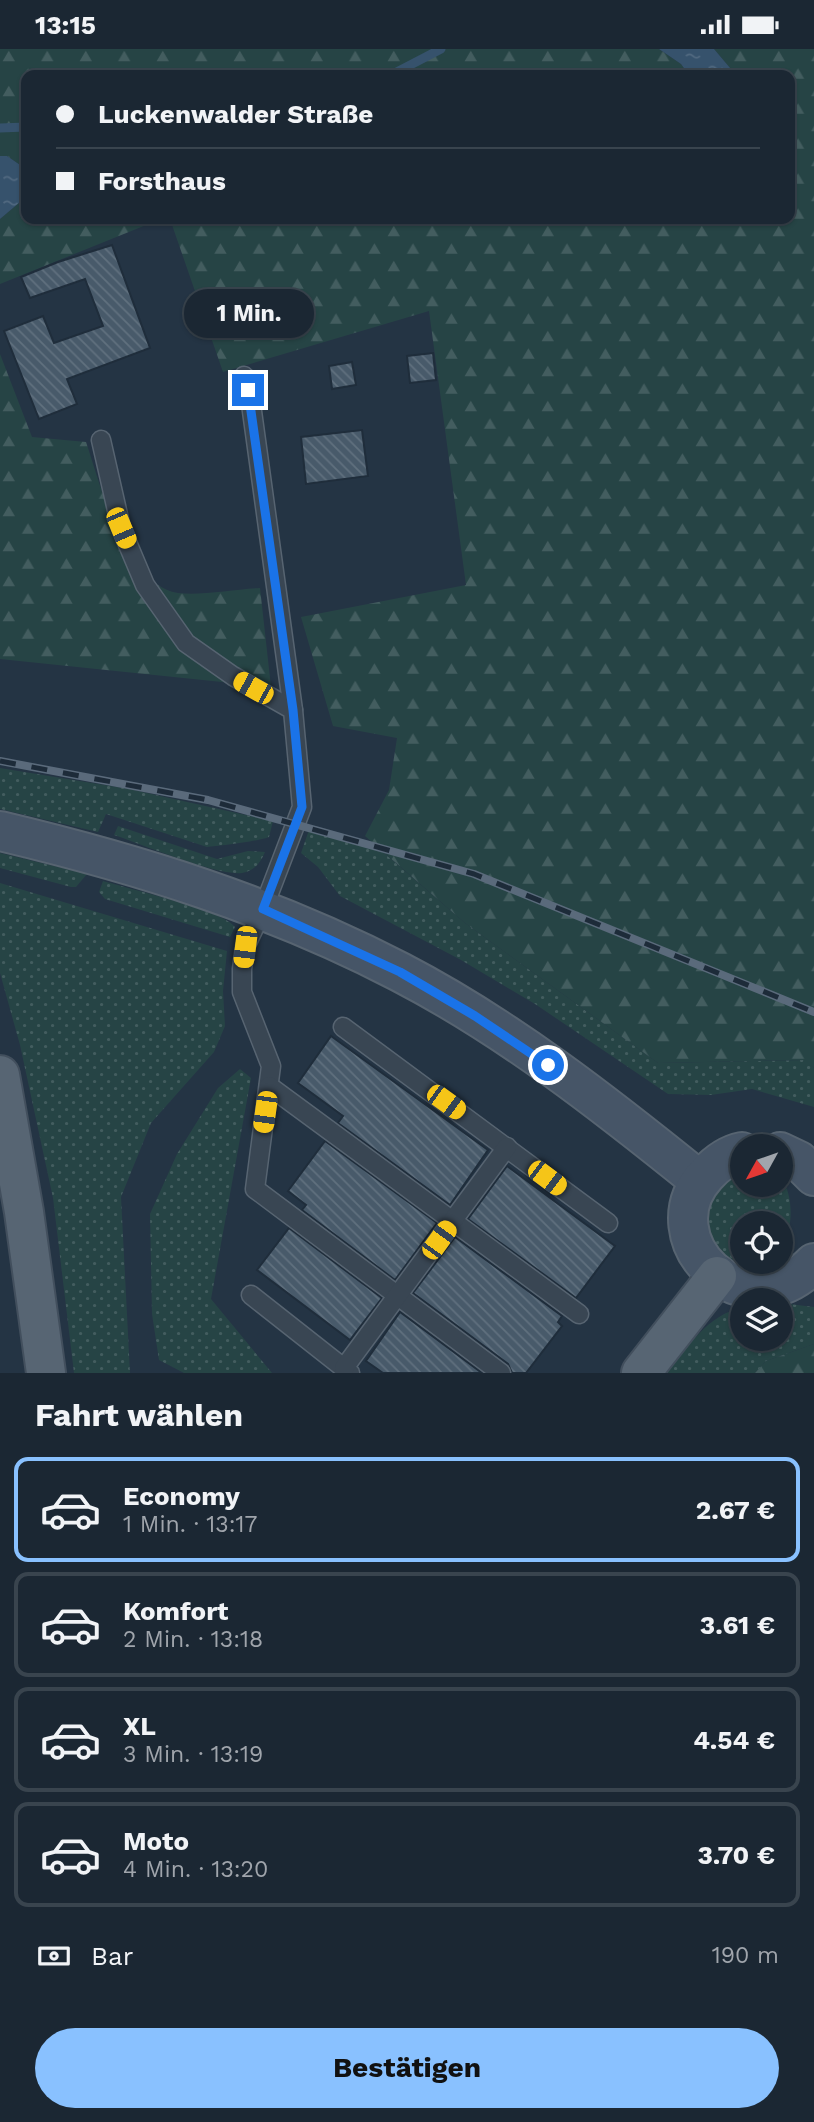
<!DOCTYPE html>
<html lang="de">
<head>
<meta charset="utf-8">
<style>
  body { margin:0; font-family:"Work Sans",sans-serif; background:#242f3b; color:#f1f3f6; height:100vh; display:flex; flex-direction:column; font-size:26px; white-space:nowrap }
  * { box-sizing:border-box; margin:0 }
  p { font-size:23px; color:#a0a5ac }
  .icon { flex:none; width:38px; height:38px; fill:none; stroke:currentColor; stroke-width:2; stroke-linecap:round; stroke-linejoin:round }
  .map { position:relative; height:1324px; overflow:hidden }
  .drawer { display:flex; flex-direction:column; background:#1b2733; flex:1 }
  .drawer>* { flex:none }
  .top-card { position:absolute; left:21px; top:21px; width:774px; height:154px; border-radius:14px; box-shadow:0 2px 5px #0004,0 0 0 2px #39444e; display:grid; align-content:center; height:154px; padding:0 35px; background:#1b2733 }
  .needle { width:46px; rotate:230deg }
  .fabs { position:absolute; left:730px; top:1085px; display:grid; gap:14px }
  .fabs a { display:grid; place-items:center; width:63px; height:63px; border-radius:50%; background:#1b2733; box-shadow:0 2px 5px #0004,0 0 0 2px #39444e; font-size:35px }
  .end { position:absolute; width:32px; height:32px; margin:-16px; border:9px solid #1a73e8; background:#fff; box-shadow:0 0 0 4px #fff }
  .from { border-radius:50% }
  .bubble { position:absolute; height:49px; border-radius:24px; background:#1b2733; box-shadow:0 2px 5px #0004,0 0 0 2px #39444e; font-size:23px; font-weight:700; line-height:49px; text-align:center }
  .car { position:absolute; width:21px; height:42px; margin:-21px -10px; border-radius:9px; box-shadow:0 0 5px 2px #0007; background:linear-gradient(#f5c518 24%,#345 0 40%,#f5c518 0 76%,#345 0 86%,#f5c518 0) }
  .top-card b { display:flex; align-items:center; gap:24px; height:66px; font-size:26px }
  .top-card b+b { border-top:2px solid #39444e }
  .top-card i { width:18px; height:18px; background:#f1f3f6 }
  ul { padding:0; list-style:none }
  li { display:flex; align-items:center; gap:21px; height:105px; margin:0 14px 10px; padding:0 21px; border:4px solid #39444e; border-radius:14px }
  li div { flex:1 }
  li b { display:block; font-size:26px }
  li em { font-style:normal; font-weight:700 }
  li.on { border-color:#89c1ff }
  li>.icon { width:63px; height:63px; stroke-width:1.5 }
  h2 { padding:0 35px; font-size:32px; line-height:84px }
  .pay { display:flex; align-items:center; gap:18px; height:77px; padding:0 35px; font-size:26px }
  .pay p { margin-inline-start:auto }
  .primary-button { display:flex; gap:14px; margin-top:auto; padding:14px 35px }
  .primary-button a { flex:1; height:80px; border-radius:42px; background:#89c1ff; color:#111; font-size:28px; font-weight:700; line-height:80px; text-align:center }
  .status { display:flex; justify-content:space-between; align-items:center; height:49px; padding:0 35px; background:#1b2733; direction:ltr }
  .status svg { height:19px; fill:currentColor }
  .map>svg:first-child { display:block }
  .grass { fill:url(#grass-dots); fill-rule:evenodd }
  .forest { fill:url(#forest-firs) }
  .water { fill:url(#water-ripples) }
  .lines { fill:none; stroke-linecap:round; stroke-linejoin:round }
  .stream { stroke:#36526c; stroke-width:9 }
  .building { fill:url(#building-back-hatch); stroke:#1f2d3b; stroke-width:2 }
  .service-casing { stroke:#576471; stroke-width:21 }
  .secondary-casing { stroke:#576471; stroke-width:42 }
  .primary-casing { stroke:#424f5d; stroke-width:42 }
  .service { stroke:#394653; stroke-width:18 }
  .secondary { stroke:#465567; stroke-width:38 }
  .primary { stroke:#576573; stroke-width:38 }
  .rail-casing { stroke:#5a6a7b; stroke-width:8 }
  .rail { stroke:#1d2b39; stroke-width:5; stroke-dasharray:16; stroke-linecap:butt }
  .route { stroke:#1a73e8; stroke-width:9 }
</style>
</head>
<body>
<div class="status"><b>13:15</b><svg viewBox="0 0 49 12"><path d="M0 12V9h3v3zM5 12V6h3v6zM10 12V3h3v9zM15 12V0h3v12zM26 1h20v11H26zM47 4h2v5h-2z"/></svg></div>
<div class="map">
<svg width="814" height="1324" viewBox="0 0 814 1324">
  <defs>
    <pattern id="grass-dots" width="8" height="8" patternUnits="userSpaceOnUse" patternTransform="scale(1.75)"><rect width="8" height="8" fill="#264445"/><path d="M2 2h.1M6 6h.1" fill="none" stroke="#435d5f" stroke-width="1.8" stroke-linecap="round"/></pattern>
    <pattern id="forest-firs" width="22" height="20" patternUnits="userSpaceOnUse" patternTransform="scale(1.75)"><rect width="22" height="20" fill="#264445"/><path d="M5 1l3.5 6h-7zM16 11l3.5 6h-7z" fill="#435d5f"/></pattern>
    <pattern id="water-ripples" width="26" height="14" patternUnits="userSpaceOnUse" patternTransform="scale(1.75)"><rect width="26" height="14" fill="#36526c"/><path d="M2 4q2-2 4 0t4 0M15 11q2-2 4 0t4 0" fill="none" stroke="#516980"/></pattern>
    <pattern id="building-back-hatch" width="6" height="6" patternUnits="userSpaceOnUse" patternTransform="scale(1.75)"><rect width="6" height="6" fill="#485a6a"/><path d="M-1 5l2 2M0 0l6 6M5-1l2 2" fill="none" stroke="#60707e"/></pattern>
  </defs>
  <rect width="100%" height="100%" fill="#243444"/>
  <g class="grass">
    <path d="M0 719 129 740 273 772 269 788C260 792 219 797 207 798L106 765 98 783 0 760Z"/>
    <path d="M118 777 217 810 248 802 265 803C260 815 254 822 242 824 217 827 141 795 114 786Z"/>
    <polygon points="309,781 383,803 465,874 658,1014 805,1011 814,1019 814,1058 752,1040 711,1046 668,1045 535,955 461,911 340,847 318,818 301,804"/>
    <polygon points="0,804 87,825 76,838 71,838 0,819"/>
    <path d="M103 832C126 839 225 862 235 878L230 888 105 850 99 843Z"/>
    <polygon points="0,834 227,902 223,942 225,977 214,1003 151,1074 121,1148 130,1324 74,1324 53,1149 20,996 0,924"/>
    <polygon points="240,1020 251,1029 211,1250 272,1324 184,1324 159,1311 152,1265 150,1165 177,1105 218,1039"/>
    <path d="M742 1123V1136H780L781 1127C814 1184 755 1259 719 1201 708 1184 707 1182 709 1161 711 1142 724 1129 742 1123ZM742 1174H780V1213H742Z"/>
    <path d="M781 1254 814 1258V1295L766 1312 755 1324H667C687 1299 708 1265 742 1259V1290H780Z"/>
  </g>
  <g class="forest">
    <polygon points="0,0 659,0 681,15 689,26 26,26 26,120 7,107 0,107"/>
    <polygon points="714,0 814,0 814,1019 804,1011 658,1014 465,874 365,787 389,741 397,689 333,677 301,568 466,536 429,262 223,323 170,170 789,170 789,26 736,26"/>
    <polygon points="26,148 26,170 161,170 0,235 0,170"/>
    <path d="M0 305 32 388 86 393C101 437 125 536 178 544 201 547 236 540 260 539L271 638 0 610Z"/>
    <polygon points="814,1295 814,1324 755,1324 766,1312"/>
  </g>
  <g class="water">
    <polygon points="659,0 714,0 736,26 689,26 681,15"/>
    <polygon points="0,107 7,107 26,120 26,148 0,170"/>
  </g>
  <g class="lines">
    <g class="stream">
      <polyline points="391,26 441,0"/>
      <polyline points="0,79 26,78"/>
    </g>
  </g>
  <g class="building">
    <polygon points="112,196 150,299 67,330 77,355 39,370 4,282 43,267 54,294 103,277 85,230 30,249 21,228 58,213"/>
    <polygon points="433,304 436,331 410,334 407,307"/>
    <polygon points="352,313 356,336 332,340 329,317"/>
    <polygon points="362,381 368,427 306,435 301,388"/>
    <polygon points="331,987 488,1101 450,1156 338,1074 343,1067 298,1034"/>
    <polygon points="325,1092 437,1174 395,1231 302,1161 306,1156 288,1142"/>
    <polygon points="507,1117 615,1197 576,1249 468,1170"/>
    <polygon points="289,1179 382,1249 350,1291 257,1221"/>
    <polygon points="455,1188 562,1267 558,1273 562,1277 526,1324 512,1324 508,1315 413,1244"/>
    <polygon points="400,1263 482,1324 383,1324 366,1312"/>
  </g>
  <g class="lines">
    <g class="service-casing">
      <g id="service">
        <polyline points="244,327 251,355 293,661"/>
        <polyline points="101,391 121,479 145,536 186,594 233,627 293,661 302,758 263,860 245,898 242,920 242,943 271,1017 255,1140 501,1324"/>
        <polyline points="343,978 608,1174"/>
        <polyline points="269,1037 579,1265"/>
        <polyline points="251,1246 350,1324"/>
        <polyline points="344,1319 507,1098"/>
      </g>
    </g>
    <g class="secondary-casing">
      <g id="secondary">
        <path d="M0 782C139 815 273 857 400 923 508 979 606 1056 700 1132"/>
        <path d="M742 1103C727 1106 716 1115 706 1126 648 1189 743 1287 814 1214"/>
        <polyline points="780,1103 799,1112 814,1127"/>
      </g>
    </g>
    <g class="primary-casing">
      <g id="primary">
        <polyline points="0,1026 24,1163 46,1324"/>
        <polyline points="641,1324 717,1227"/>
      </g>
    </g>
    <use href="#service" class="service"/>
    <use href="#secondary" class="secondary"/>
    <use href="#primary" class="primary"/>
    <g class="rail-casing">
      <polyline id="rail" points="0,712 208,751 474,825 814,963"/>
    </g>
    <use href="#rail" class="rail"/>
  </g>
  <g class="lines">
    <polyline class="route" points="248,341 293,661 302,758 263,860 400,923 475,967 548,1016"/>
  </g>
</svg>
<div class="fabs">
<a><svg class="needle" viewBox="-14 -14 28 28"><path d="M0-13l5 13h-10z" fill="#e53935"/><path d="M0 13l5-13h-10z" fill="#a0a5ac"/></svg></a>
<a><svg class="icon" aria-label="locate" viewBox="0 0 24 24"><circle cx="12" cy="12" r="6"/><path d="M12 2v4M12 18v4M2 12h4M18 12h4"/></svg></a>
<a><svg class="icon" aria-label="layers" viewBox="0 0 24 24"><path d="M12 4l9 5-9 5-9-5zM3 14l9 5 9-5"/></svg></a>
</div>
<i class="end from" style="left:548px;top:1016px"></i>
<i class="end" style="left:248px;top:341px"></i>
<div class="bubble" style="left:184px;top:240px;width:130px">1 Min.</div>
<i class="car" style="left:121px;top:479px;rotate:157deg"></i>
<i class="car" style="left:253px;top:639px;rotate:299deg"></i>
<i class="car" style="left:245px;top:898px;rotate:187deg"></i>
<i class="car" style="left:446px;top:1053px;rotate:126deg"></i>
<i class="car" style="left:265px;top:1063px;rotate:188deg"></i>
<i class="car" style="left:547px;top:1129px;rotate:127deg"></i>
<i class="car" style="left:439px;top:1191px;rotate:36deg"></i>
<div class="top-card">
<b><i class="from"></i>Luckenwalder Straße</b>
<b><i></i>Forsthaus</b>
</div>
</div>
<section class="drawer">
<h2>Fahrt wählen</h2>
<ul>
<li class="on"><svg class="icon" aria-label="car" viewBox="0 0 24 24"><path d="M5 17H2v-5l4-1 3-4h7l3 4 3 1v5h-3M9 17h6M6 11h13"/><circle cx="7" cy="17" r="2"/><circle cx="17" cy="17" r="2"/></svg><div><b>Economy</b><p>1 Min. · 13:17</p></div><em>2.67 €</em></li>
<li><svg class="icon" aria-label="car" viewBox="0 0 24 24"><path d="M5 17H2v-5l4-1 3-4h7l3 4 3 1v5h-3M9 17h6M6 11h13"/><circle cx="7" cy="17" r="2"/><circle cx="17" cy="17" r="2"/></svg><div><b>Komfort</b><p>2 Min. · 13:18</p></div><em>3.61 €</em></li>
<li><svg class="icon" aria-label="car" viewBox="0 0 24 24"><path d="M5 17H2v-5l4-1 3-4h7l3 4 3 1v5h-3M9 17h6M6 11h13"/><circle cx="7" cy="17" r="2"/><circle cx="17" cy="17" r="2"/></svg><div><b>XL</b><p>3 Min. · 13:19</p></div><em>4.54 €</em></li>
<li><svg class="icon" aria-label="car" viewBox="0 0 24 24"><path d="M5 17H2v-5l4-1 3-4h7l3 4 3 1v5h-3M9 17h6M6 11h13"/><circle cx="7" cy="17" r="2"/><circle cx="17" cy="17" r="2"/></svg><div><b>Moto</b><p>4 Min. · 13:20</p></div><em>3.70 €</em></li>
</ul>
<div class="pay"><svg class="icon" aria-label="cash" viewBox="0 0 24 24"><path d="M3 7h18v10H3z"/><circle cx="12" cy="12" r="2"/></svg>Bar<p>190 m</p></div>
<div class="primary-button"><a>Bestätigen</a></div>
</section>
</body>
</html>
